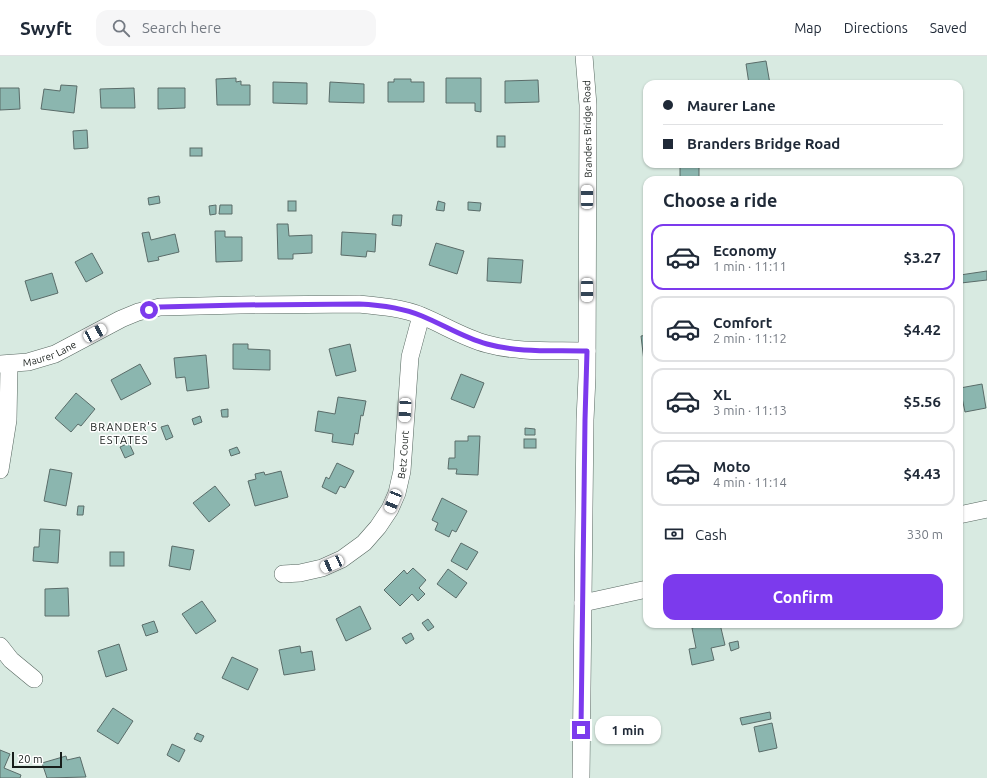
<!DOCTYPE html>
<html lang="en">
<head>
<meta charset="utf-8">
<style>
  body { margin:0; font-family:Ubuntu,sans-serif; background:#f6f6f7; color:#1f2937; height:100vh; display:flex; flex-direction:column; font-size:15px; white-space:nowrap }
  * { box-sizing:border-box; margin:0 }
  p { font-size:13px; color:#747a83 }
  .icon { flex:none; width:22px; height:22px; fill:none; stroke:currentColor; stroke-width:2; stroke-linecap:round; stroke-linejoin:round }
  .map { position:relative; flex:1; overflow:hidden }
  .details { position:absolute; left:643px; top:120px; width:320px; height:452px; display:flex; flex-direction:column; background:#fff; border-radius:12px; box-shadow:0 1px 3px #0004 }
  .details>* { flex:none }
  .top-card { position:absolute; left:643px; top:24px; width:320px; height:88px; border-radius:12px; box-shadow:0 1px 3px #0004; display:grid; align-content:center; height:88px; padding:0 20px; background:#fff }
  .scale { position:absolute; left:12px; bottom:10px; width:50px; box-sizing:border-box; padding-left:4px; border:2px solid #171d1a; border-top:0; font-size:11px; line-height:14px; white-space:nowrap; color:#171d1a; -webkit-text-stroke:3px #fff; paint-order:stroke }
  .end { position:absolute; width:18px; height:18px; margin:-9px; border:5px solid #7c3aed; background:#fff; box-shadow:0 0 0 2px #fff }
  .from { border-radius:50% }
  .bubble { position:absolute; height:28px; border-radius:12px; background:#fff; box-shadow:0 1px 3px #0004; font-size:13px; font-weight:600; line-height:28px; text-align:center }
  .car { position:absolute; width:12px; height:24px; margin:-12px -6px; border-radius:5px; box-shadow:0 0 3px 1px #0007; background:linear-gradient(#fff 24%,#345 0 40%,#fff 0 76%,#345 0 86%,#fff 0) }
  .top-card b { display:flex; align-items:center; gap:14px; height:38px; font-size:15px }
  .top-card b+b { border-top:1px solid #e0e1e3 }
  .top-card i { width:10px; height:10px; background:#1f2937 }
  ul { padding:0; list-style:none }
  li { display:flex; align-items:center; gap:12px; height:66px; margin:0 8px 6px; padding:0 12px; border:2px solid #e0e1e3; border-radius:12px }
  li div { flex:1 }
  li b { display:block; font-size:15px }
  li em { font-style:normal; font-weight:600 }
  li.active { border-color:#7c3aed }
  li>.icon { width:36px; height:36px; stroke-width:1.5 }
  h2 { padding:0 20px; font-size:18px; line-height:48px }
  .pay { display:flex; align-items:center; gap:10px; height:44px; padding:0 20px; font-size:15px }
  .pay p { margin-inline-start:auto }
  .action { display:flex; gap:8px; margin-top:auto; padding:8px 20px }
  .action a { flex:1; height:46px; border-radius:12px; background:#7c3aed; color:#fff; font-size:16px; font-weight:600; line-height:46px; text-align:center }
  header { display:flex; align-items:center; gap:24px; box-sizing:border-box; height:56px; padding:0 20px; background:#fff; border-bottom:1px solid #e0e1e3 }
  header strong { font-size:19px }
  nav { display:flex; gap:22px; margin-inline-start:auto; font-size:14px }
  .search { width:280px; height:36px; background:#f6f6f7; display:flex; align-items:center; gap:10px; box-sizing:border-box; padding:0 14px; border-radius:12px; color:#747a83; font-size:15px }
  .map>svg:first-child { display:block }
  .building { fill:#8bb6af; stroke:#5a6c69 }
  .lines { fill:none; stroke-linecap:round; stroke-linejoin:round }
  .minor-casing { stroke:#576760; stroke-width:18 }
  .minor { stroke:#fff; stroke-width:17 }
  .route { stroke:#7c3aed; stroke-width:5 }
  .labels { text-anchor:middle; stroke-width:3; stroke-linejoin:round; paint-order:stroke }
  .street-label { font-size:10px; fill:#171d1a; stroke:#fff }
  .neighbourhood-label { font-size:11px; letter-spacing:1px; fill:#171d1a; stroke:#fff }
</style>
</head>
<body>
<header>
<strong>Swyft</strong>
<div class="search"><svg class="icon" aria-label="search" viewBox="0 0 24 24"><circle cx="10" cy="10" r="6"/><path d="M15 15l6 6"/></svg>Search here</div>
<nav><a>Map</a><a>Directions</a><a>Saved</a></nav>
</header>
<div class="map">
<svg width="987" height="722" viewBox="0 0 987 722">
  <rect width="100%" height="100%" fill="#d8eae1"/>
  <g class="building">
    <polygon points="766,5 770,28 749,28 746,8"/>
    <polygon points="236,22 236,26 241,25 241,29 250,29 250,49 217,49 216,23"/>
    <polygon points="446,22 481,22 481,56 475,55 475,47 446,47"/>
    <polygon points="394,23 411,23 411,26 424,26 424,46 388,46 388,26 394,26"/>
    <polygon points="538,24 539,46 505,47 505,25"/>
    <polygon points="273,26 307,27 307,48 273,47"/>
    <polygon points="330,26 364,28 364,47 329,46"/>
    <polygon points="61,29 77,30 74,57 41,53 44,33 60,35"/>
    <polygon points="0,32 19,32 20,53 0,54"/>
    <polygon points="134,32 135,52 101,52 100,33"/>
    <polygon points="158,32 185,32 185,52 158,53"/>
    <polygon points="87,74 88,92 74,93 73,75"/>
    <rect x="497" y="80" width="8" height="11"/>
    <rect x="190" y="92" width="12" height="8"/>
    <rect x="680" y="108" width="19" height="16"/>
    <polygon points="159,140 160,147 149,149 148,142"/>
    <rect x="288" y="145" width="8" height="10"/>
    <polygon points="438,145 445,147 444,155 436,154"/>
    <polygon points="468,146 481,147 480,155 468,154"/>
    <polygon points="216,149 216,158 210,159 209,150"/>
    <polygon points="220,149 232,149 232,158 219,158"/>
    <polygon points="393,159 402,159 401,170 392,169"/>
    <polygon points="277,168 288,168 289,180 312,179 312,197 293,198 293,203 278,203"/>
    <polygon points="215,175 225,175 225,181 242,181 242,205 216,206"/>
    <polygon points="149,176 151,184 175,178 179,196 158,201 159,204 148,206 142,177"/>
    <polygon points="342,176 376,178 375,196 367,195 366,201 341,199"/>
    <polygon points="436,187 464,195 457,218 429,209"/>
    <polygon points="92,197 103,217 86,226 75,206"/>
    <polygon points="488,202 523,204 521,227 487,225"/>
    <polygon points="987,215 987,224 961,227 960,219"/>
    <polygon points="52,217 58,237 31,245 25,225"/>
    <polygon points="647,279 647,322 646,322 641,280"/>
    <polygon points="233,288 248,288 248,293 270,294 270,314 233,313"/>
    <polygon points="350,288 356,315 336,320 329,293"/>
    <polygon points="206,299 209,332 187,335 185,321 176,322 174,302"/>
    <polygon points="140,308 151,328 121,344 111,324"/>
    <polygon points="461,318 484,327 474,352 451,343"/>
    <polygon points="982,328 986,352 965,356 960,332"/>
    <polygon points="76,337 95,353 81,370 78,368 71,376 55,362"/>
    <polygon points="338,341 366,345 363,360 361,359 358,378 355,377 353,389 332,386 333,378 315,375 318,355 335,358"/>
    <polygon points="646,345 647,345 647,371 645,371 644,361 646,361"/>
    <polygon points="228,353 228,361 222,361 221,354"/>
    <polygon points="200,360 202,366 194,369 192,363"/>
    <polygon points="168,369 173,381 166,384 161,371"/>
    <polygon points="525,372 535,373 535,379 525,379"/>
    <polygon points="468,380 480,380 478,419 456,418 457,413 448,413 449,402 455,402 455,385 468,385"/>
    <rect x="524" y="383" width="12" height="9"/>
    <polygon points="129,387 134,398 125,402 120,391"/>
    <polygon points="237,391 240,397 231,400 229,394"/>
    <polygon points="337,407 354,415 345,432 340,430 336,438 322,431 326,421 329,423"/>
    <polygon points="50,413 72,417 66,450 44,445"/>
    <polygon points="281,415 288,441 255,450 248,425 256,423 255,418 264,416 265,419"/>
    <polygon points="215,430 230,449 209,466 193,447"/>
    <polygon points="442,442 467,455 456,476 452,474 449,481 435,474 438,467 432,464"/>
    <polygon points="78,450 84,450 83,459 77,459"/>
    <polygon points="40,473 60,474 58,507 33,505 34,491 39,491"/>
    <polygon points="461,487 478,496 467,514 451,505"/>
    <polygon points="172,490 194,494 190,514 169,510"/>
    <rect x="110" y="496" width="14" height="14"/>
    <polygon points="413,512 426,524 419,532 425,538 418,545 412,538 400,550 384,534 404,514 407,518"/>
    <polygon points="448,513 467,527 456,542 437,528"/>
    <polygon points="68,532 69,560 45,560 45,533"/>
    <polygon points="202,545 216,565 196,578 182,558"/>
    <polygon points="360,550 371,573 346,585 336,563"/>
    <polygon points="428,563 434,571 428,575 422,567"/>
    <polygon points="154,565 158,576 146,580 142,569"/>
    <polygon points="709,568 720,568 725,589 711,592 714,604 692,609 689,593 696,592 692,572"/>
    <polygon points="411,577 414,583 406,588 402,582"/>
    <polygon points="738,585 739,592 731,595 729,587"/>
    <polygon points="119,588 127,614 106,621 98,595"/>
    <polygon points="300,590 301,597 312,595 315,614 284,619 279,594"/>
    <polygon points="232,601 258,613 248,634 222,622"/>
    <polygon points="113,652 133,665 118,688 97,675"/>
    <polygon points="770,656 771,663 742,669 740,662"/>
    <polygon points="772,667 777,692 759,696 754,671"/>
    <polygon points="197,677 204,680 201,686 194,683"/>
    <polygon points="172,688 185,694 179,706 167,699"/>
    <polygon points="0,694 10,698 4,712 21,719 20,722 0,722"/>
    <polygon points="66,700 67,704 80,701 86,721 47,722 42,707"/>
  </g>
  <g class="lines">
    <g class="minor-casing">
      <g id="minor">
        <path id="s1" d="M0 308 28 306 55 298 121 263 138 256 160 251 240 249 359 248C380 250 403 252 422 260 444 269 464 282 487 288 519 297 554 294 587 295"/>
        <polyline points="0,414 8,364 9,309"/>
        <polyline points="959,459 987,453"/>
        <path id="s2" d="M283 518 300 517 322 512 342 503 364 487 378 471 390 453 397 437 402 415 410 301 421 260"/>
        <polyline points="583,547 647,533"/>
        <polyline points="0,590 11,604 34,623"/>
        <polyline points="581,722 585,364 587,321 588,49 584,0"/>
      </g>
    </g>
    <use href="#minor" class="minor"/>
  </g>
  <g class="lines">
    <path class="route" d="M149 254 160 251 240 249 359 248C380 249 403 252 422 260 444 269 464 282 487 288 519 297 554 294 587 295L585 364 581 674"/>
  </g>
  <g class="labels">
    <g class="street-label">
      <text transform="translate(587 73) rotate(-91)" y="4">Branders Bridge Road</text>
      <text dy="4" stroke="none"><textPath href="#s1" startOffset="51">Maurer Lane</textPath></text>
      <text dy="4" stroke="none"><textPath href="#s2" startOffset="188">Betz Court</textPath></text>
    </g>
    <g class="neighbourhood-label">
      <text x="124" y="375">BRANDER'S<tspan x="124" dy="13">ESTATES</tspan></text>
    </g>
  </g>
</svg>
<div class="scale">20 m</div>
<i class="end from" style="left:149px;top:254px"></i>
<i class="end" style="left:581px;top:674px"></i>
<div class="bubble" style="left:595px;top:660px;width:66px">1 min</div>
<i class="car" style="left:587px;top:141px;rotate:0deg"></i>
<i class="car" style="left:587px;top:234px;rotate:180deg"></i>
<i class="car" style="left:95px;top:277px;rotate:62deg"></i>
<i class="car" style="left:405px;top:354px;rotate:183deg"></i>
<i class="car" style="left:393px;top:445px;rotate:202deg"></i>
<i class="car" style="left:332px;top:508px;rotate:246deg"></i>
<div class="top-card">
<b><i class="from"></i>Maurer Lane</b>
<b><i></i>Branders Bridge Road</b>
</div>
<section class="details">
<h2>Choose a ride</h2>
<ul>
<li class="active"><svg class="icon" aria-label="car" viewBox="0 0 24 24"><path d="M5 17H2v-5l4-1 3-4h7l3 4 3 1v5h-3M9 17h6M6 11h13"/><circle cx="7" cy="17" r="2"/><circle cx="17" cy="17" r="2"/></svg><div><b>Economy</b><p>1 min · 11:11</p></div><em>$3.27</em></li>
<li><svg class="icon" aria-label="car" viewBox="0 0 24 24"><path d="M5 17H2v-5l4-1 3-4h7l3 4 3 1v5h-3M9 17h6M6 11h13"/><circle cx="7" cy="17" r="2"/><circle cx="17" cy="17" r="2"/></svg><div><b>Comfort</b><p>2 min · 11:12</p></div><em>$4.42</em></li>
<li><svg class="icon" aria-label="car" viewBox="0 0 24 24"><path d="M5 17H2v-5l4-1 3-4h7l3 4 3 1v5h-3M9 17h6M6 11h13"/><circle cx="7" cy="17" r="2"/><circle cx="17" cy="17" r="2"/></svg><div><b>XL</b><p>3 min · 11:13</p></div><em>$5.56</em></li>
<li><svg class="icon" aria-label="car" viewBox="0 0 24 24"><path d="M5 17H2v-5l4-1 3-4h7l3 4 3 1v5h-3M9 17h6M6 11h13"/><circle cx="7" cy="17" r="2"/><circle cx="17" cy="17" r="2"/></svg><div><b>Moto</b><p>4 min · 11:14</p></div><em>$4.43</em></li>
</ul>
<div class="pay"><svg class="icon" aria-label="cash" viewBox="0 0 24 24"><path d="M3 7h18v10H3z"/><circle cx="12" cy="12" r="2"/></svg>Cash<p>330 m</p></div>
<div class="action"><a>Confirm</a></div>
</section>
</div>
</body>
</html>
